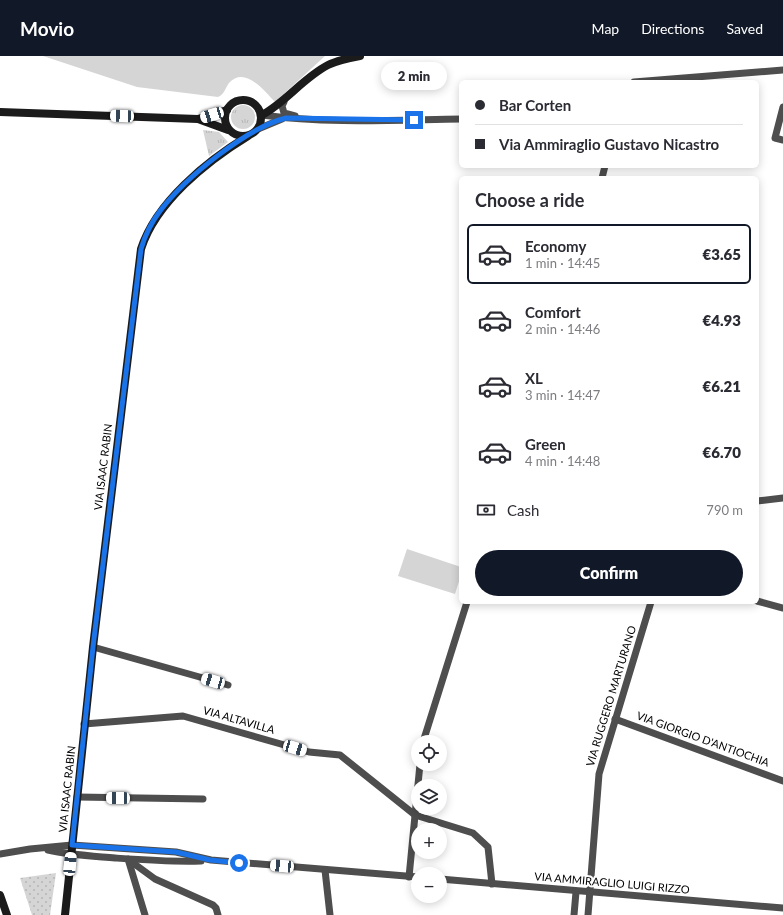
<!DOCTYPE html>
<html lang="en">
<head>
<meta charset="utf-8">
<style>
  body { margin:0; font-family:Lato,sans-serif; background:#f7f7f7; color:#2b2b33; height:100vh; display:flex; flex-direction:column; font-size:15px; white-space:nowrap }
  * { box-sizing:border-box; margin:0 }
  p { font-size:13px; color:#7c7c81 }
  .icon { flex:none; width:22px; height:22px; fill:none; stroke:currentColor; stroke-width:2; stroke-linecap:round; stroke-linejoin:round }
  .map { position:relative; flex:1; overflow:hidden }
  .side { position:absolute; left:459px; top:120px; width:300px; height:428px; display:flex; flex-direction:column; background:#fff; border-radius:6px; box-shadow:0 2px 10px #0003 }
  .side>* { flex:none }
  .top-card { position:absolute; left:459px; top:24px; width:300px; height:88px; border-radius:6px; box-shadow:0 2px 10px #0003; display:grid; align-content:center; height:88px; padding:0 16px; background:#fff }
  .controls { position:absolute; left:411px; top:679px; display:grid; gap:8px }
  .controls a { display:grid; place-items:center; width:36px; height:36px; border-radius:50%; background:#fff; box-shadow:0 2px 10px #0003; font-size:20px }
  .end { position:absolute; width:18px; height:18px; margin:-9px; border:5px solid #1a73e8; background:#fff; box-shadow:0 0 0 2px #fff }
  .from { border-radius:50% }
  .bubble { position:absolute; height:28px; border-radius:14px; background:#fff; box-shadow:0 2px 10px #0003; font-size:13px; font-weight:800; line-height:28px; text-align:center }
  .car { position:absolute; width:12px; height:24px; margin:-12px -6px; border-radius:5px; box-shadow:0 0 3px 1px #0007; background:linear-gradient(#fff 24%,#345 0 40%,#fff 0 76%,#345 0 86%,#fff 0) }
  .top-card b { display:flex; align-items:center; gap:14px; height:38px; font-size:15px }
  .top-card b+b { border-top:1px solid #e1e1e2 }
  .top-card i { width:10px; height:10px; background:#2b2b33 }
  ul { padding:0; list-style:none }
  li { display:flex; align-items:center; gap:12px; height:60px; margin:0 8px 6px; padding:0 8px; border:2px solid transparent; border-radius:6px }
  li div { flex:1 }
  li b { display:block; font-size:15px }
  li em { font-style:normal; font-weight:800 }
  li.active { border-color:#111827 }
  li>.icon { width:36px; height:36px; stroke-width:1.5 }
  h2 { padding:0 16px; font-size:18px; line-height:48px }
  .pay { display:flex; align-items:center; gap:10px; height:44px; padding:0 16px; font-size:15px }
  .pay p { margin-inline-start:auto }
  .cta { display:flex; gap:8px; margin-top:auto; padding:8px 16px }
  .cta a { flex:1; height:46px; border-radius:24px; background:#111827; color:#fff; font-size:16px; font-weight:800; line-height:46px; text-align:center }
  header { display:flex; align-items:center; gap:24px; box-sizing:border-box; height:56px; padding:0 20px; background:#111827; color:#fff }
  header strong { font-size:19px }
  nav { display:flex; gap:22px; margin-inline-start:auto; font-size:14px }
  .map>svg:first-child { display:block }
  .grass { fill:url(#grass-tufts) }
  .park { fill:#d5d5d5 }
  .garden { fill:url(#garden-dots) }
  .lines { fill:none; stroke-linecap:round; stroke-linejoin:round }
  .street { stroke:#4e4e4e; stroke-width:7 }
  .secondary { stroke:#1b1b1b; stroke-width:8 }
  .route { stroke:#1a73e8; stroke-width:5 }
  .labels { text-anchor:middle; stroke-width:4; stroke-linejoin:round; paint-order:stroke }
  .street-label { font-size:11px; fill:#000; stroke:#fff }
</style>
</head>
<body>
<header>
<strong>Movio</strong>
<nav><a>Map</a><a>Directions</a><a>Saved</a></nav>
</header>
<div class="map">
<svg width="783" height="859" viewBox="0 0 783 859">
  <defs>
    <pattern id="grass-tufts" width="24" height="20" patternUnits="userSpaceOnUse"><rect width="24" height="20" fill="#d5d5d5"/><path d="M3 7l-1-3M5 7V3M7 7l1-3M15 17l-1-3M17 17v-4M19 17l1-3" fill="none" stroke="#b5b5b5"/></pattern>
    <pattern id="garden-dots" width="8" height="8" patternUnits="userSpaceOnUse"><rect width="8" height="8" fill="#d5d5d5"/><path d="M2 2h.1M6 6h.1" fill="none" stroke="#b5b5b5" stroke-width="1.8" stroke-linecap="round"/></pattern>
  </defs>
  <rect width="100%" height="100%" fill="#fff"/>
  <g class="grass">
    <circle cx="243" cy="61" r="12"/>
    <polygon points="203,74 219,76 228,86 209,100"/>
  </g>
  <g class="park">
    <path d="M43 0H325L275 46C265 36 245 9 229 27 225 32 225 38 218 41L137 31Z"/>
    <polygon points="407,493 461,511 461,519 455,538 398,520"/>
  </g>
  <polygon class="garden" points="56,817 50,859 32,859 20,822"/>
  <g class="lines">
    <g class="street">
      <polyline points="634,26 783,14"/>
      <polyline points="284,46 282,50 284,57 295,60"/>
      <polyline points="783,51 775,82 783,84"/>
      <path d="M262 59C328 68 395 64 461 63"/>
      <polyline points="258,73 282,63"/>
      <polyline points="602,122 605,110"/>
      <polyline points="757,445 783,442"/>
      <polyline points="757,545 783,552"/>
      <polyline points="93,591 228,629"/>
      <polyline points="615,663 783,725"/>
      <polyline points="84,668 183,660 309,696 340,699 415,759 473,777 488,791 492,828"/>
      <polyline points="423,686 467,546"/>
      <polyline points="77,741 203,743"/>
      <path d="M48 794C70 799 92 800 115 802 144 804 172 806 201 805"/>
      <polyline points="0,798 30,793 72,789 176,796 211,804 418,821"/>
      <polyline points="128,803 145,859"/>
      <polyline points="129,804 155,823 213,849 216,852 218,859"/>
      <polyline points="325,814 330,859"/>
      <polyline points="409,821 420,708"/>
      <polyline points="440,823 783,852"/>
      <polyline points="574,859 576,836"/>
      <polyline points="588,859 599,718 651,546"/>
    </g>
    <g class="secondary">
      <circle cx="243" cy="62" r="18"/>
      <polyline points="0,56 198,63 228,74"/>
      <path d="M262 59C286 46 303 22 328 9 338 4 349 2 360 0"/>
      <polyline points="198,63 227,54"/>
      <polyline points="0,839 7,859"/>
      <path d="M65 859 93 591 141 193C156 146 207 105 248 80"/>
    </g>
  </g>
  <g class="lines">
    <path class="route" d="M239 807 210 804 176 796 72 789 93 591 141 193C145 179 151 167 160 155 185 122 246 72 286 62L414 64"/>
  </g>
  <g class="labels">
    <g class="street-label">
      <text transform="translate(103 411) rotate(-83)" y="4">VIA ISAAC RABIN</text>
      <text transform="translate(611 640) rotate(-73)" y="4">VIA RUGGERO MARTURANO</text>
      <text transform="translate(239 664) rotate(16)" y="4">VIA ALTAVILLA</text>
      <text transform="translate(703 683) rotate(20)" y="4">VIA GIORGIO D'ANTIOCHIA</text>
      <text transform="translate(67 733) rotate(-84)" y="4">VIA ISAAC RABIN</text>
      <text transform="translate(612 827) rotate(5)" y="4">VIA AMMIRAGLIO LUIGI RIZZO</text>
    </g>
  </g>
</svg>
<div class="controls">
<a><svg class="icon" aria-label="locate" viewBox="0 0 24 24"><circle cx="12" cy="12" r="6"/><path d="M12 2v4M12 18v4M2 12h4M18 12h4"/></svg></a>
<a><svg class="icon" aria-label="layers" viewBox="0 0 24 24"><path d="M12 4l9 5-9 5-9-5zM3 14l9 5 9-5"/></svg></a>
<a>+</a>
<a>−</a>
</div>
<i class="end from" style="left:239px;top:807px"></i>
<i class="end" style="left:414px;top:64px"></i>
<div class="bubble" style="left:381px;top:6px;width:66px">2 min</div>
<i class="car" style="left:212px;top:59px;rotate:253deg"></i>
<i class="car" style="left:122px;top:60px;rotate:272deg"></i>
<i class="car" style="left:213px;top:625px;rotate:286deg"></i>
<i class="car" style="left:295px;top:692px;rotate:106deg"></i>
<i class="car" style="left:118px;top:742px;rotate:271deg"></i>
<i class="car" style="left:70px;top:808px;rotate:6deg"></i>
<i class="car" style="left:282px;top:810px;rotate:275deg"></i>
<div class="top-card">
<b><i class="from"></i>Bar Corten</b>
<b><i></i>Via Ammiraglio Gustavo Nicastro</b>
</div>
<section class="side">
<h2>Choose a ride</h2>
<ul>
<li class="active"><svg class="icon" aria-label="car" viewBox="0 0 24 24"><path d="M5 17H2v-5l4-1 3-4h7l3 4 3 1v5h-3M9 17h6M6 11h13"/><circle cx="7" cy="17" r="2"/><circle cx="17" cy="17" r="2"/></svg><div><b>Economy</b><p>1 min · 14:45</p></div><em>€3.65</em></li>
<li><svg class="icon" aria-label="car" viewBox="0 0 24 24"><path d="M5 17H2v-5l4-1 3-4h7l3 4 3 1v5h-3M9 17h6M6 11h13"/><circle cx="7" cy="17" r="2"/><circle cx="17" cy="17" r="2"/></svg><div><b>Comfort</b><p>2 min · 14:46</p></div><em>€4.93</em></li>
<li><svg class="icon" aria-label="car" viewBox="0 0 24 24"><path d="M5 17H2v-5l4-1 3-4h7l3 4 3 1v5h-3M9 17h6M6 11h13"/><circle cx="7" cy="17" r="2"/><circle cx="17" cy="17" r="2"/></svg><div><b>XL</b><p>3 min · 14:47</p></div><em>€6.21</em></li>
<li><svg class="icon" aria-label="car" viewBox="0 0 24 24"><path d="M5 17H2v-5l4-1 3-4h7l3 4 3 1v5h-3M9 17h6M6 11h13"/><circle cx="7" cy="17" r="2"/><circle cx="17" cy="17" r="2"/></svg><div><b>Green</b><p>4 min · 14:48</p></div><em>€6.70</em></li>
</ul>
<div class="pay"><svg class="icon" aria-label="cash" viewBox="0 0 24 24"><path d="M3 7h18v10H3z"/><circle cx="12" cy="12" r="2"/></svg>Cash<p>790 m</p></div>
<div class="cta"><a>Confirm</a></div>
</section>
</div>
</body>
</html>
